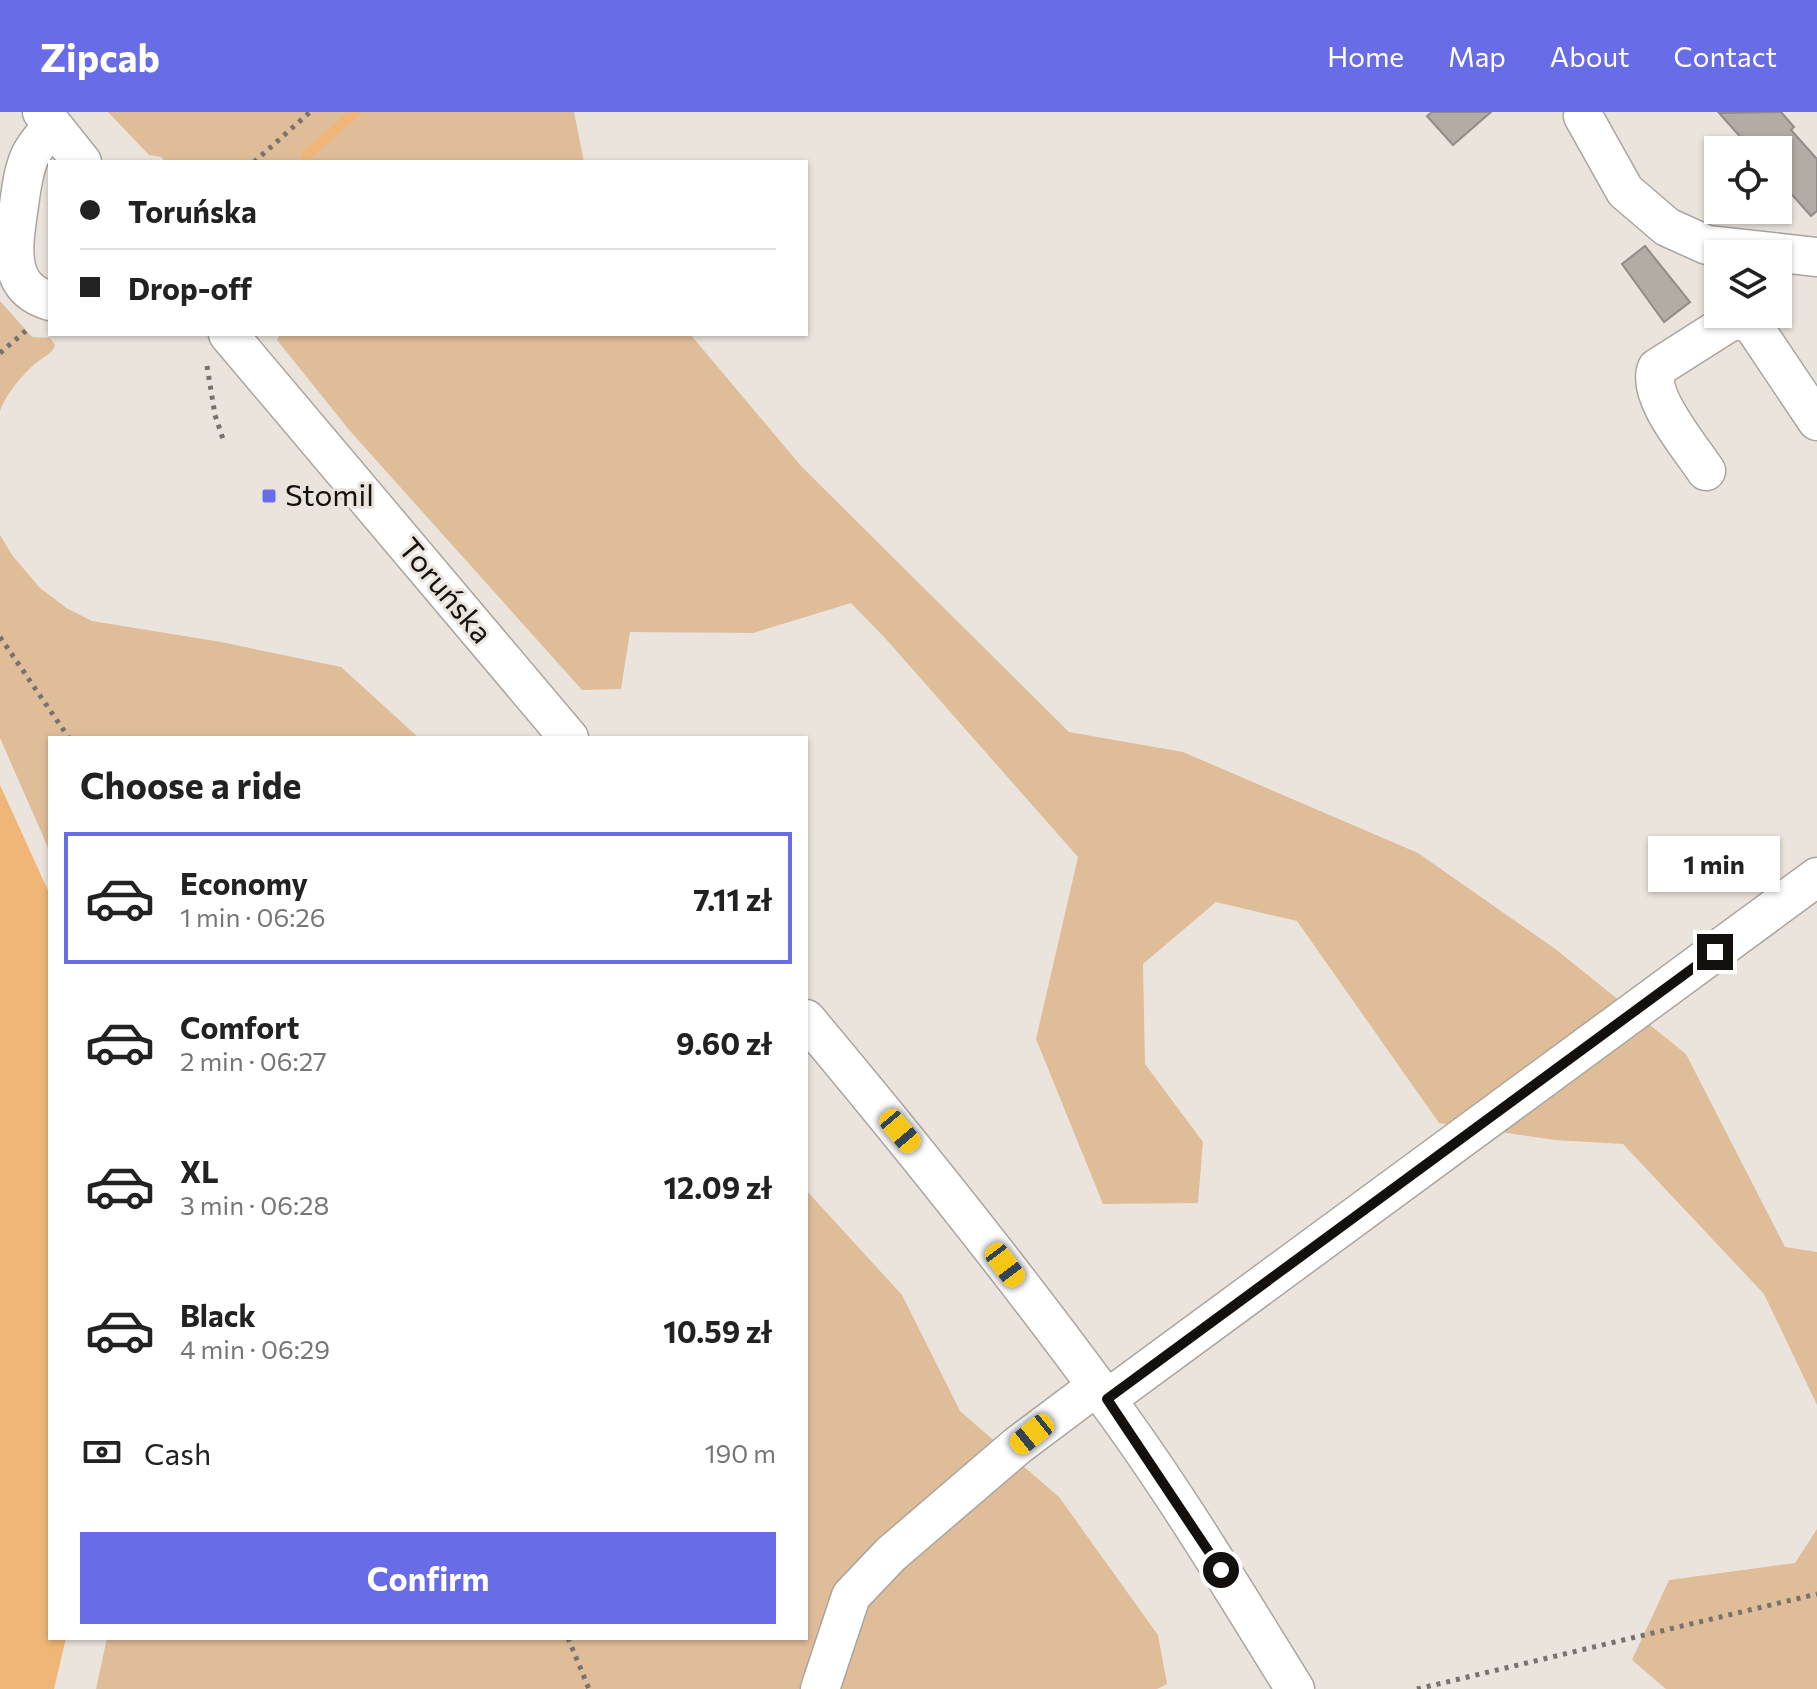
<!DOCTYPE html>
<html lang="en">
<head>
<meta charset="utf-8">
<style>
  body { margin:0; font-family:Commissioner,sans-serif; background:#f6f6f6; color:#222; height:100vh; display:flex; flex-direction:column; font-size:30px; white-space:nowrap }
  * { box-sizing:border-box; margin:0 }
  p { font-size:26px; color:#767676 }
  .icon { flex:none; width:44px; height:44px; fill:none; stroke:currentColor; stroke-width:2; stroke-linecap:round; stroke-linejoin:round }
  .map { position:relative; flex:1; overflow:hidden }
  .details { position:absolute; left:48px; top:624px; width:760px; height:904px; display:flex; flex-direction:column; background:#fff; border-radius:0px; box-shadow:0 2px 6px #0004 }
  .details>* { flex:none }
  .top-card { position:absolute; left:48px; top:48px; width:760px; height:176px; border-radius:0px; box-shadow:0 2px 6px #0004; display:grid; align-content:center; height:176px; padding:0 32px; background:#fff }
  .fabs { position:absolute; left:1704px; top:24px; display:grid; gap:16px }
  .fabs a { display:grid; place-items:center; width:88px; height:88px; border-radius:0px; background:#fff; box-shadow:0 2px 6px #0004; font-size:40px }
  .end { position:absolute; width:36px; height:36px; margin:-18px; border:10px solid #13100e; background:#fff; box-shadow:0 0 0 4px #fff }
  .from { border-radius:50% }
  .bubble { position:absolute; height:56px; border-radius:0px; background:#fff; box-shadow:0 2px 6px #0004; font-size:26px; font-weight:700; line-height:56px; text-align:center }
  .car { position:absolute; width:24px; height:48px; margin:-24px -12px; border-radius:10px; box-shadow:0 0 6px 2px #0007; background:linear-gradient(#f5c518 24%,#345 0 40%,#f5c518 0 76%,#345 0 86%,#f5c518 0) }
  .top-card b { display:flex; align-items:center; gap:28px; height:76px; font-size:30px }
  .top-card b+b { border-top:2px solid #e0e0e0 }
  .top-card i { width:20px; height:20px; background:#222 }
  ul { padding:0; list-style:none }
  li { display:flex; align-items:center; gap:24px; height:132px; margin:0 16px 12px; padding:0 16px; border:4px solid transparent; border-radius:0px }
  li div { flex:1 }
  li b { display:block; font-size:30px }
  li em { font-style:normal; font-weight:700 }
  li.active { border-color:#686ce6 }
  li>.icon { width:72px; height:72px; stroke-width:1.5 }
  h2 { padding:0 32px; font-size:36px; line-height:96px }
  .pay { display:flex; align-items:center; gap:20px; height:88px; padding:0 32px; font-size:30px }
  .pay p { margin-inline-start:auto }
  .action { display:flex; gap:16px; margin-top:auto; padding:16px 32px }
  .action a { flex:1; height:92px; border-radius:0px; background:#686ce6; color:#fff; font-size:32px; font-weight:700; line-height:92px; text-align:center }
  header { display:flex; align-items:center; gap:48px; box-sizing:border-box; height:112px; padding:0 40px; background:#686ce6; color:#fff }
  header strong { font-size:38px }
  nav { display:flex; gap:44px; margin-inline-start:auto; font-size:28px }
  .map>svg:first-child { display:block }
  .green { fill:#e0bd99 }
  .water { fill:#f0b677 }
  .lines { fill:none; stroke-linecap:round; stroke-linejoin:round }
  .stream { stroke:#f0b677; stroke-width:10 }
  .building { fill:#b3aca5; stroke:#928c86; stroke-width:2 }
  .minor-casing { stroke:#aba59e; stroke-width:41 }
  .path { stroke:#77726e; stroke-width:5; stroke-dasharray:4 6; stroke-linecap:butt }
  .minor { stroke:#fff; stroke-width:38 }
  .route { stroke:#13100e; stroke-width:10 }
  .poi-dot { fill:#686ce6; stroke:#ebe4dd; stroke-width:3 }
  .labels { text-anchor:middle; stroke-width:6; stroke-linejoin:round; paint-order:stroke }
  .poi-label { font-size:30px; fill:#13100e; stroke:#ebe4dd; text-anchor:start }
  .street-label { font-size:30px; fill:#13100e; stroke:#ebe4dd }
</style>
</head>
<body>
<header>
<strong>Zipcab</strong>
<nav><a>Home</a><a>Map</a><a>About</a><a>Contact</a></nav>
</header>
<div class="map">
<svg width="1817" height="1577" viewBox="0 0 1817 1577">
  <rect width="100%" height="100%" fill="#ebe4dd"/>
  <g class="green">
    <polygon points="108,0 574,0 584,50 165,50 161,45 149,43"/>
    <path d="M0 189 32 225 50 226 55 233C52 243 44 244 36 251 22 263 6 282 0 299Z"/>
    <polygon points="280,222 690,222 801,354 1069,620 1183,640 1418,741 1554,836 1686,942 1785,1135 1817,1140 1817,1293 1764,1182 1623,1032 1555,1028 1439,1011 1297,809 1216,790 1143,852 1145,952 1203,1030 1198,1091 1103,1092 1036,927 1078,745 885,526 851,491 753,521 630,520 621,577 582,578 350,319 277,228"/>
    <polygon points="0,423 12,443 40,476 68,497 92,509 221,530 341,555 419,626 50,626 50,740 0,626"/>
    <polygon points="806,1078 902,1183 960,1299 1059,1385 1158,1523 1167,1572 1157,1577 96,1577 107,1526 806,1526"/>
    <polygon points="1817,1417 1817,1577 1666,1577 1632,1548 1669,1468 1795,1451"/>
  </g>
  <polygon class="water" points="0,673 50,783 50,1526 66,1526 54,1577 0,1577"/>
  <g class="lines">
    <polyline class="stream" points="306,43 356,0"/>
  </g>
  <g class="building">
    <polygon points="1432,0 1491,0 1453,33 1427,4"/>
    <polygon points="1781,0 1794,15 1791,18 1817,47 1817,99 1811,104 1778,67 1778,38 1752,38 1719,1"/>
    <polygon points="1645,134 1690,190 1664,210 1622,152"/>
  </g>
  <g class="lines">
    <g class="minor-casing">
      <g id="minor">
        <polyline points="42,0 82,50"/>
        <polyline points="1583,4 1625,79 1667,115 1707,133 1817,145"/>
        <path d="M50 189C6 176 13 136 18 100 21 81 22 62 30 44 35 33 44 24 52 14"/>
        <polyline points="228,222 569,626"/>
        <path d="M1706 359C1691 336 1645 283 1657 256L1731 209H1744L1754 215 1817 309"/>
        <path d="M806 907C910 1031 1011 1157 1107 1288 1175 1380 1234 1479 1295 1577"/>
        <polyline points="1107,1287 1817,765"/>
        <polyline points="820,1577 851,1484 891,1442 1017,1334 1097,1274"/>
      </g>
    </g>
    <g class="path">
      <polyline points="254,50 310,0"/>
      <polyline points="0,241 28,217"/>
      <polyline points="207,254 215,303 223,327"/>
      <polyline points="0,525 69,626"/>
      <polyline points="568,1526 589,1577"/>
      <polyline points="1417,1577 1817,1482"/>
    </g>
    <use href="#minor" class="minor"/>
  </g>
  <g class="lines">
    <polyline class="route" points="1221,1458 1107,1287 1715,840"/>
  </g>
  <rect class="poi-dot" x="261" y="376" width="16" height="16" rx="4"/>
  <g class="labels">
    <g class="poi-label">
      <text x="285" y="394">Stomil</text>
    </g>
    <g class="street-label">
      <text transform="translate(445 479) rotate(50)" y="10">Toruńska</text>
    </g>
  </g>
</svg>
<div class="fabs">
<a><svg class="icon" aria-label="locate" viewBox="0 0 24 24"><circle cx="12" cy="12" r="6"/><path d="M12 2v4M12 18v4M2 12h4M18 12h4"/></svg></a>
<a><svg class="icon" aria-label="layers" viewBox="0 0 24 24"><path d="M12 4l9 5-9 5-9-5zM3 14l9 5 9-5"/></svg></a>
</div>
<i class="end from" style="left:1221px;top:1458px"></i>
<i class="end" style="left:1715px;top:840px"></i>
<div class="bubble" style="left:1648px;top:724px;width:132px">1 min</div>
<i class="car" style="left:900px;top:1019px;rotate:140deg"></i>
<i class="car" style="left:1005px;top:1153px;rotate:143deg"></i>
<i class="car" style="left:1032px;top:1322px;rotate:231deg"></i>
<div class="top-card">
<b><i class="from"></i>Toruńska</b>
<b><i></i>Drop-off</b>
</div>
<section class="details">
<h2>Choose a ride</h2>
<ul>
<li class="active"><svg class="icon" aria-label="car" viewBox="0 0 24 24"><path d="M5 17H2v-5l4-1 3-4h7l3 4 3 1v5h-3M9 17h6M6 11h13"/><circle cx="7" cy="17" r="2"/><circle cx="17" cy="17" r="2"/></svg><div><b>Economy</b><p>1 min · 06:26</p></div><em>7.11 zł</em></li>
<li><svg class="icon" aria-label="car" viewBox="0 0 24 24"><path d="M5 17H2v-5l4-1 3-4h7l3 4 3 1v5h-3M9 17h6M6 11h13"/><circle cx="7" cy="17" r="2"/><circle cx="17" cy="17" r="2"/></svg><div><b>Comfort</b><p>2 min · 06:27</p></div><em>9.60 zł</em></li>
<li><svg class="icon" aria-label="car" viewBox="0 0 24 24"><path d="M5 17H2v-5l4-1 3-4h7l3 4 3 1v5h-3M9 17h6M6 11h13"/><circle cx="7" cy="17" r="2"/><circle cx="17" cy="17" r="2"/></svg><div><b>XL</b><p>3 min · 06:28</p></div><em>12.09 zł</em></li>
<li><svg class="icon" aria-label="car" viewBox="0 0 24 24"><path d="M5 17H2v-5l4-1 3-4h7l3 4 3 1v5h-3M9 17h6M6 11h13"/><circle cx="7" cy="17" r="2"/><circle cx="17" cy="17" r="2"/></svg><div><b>Black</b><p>4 min · 06:29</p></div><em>10.59 zł</em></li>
</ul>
<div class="pay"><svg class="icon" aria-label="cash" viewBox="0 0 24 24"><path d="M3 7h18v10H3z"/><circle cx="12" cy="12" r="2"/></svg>Cash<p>190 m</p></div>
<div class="action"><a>Confirm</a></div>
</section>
</div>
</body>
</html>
